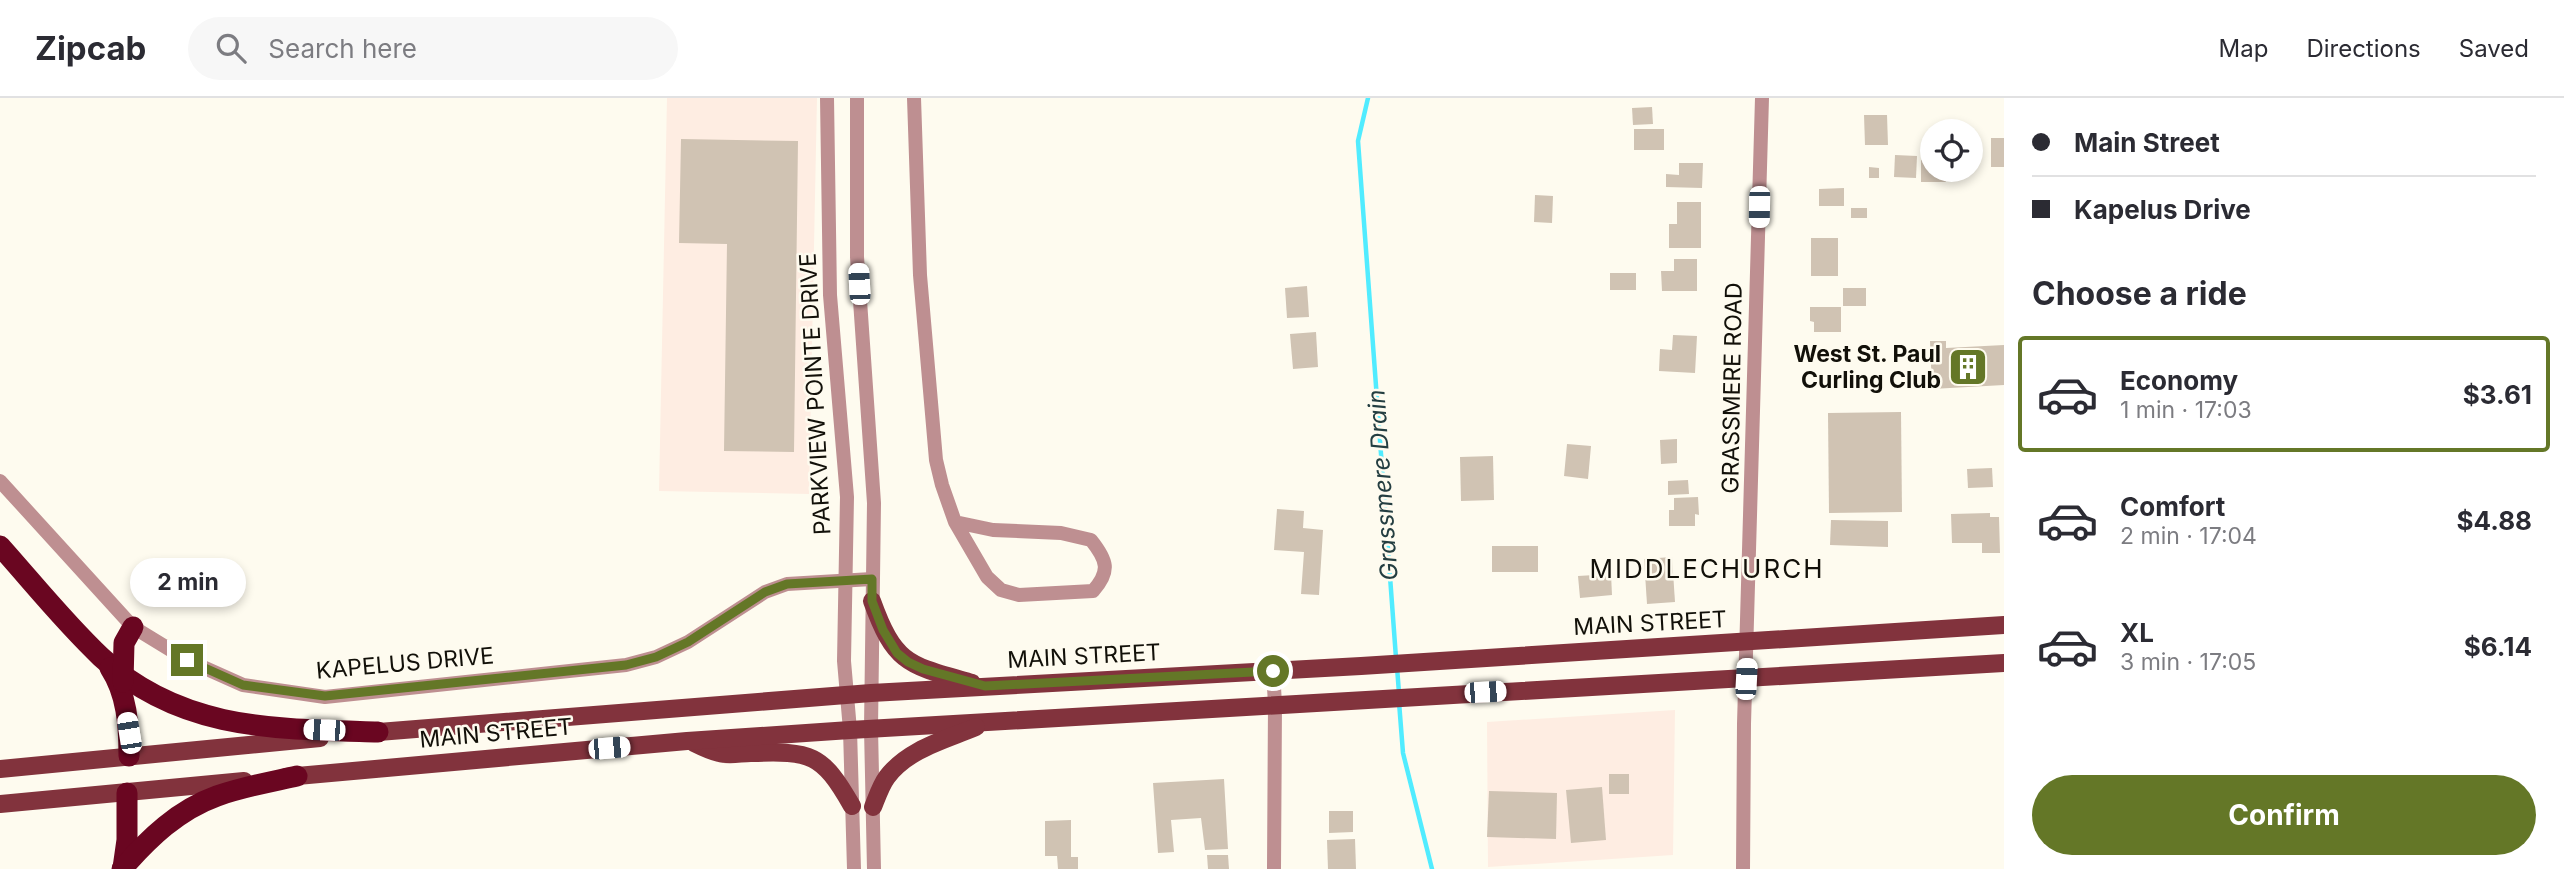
<!DOCTYPE html>
<html lang="en">
<head>
<meta charset="utf-8">
<style>
  body { margin:0; font-family:Inter,sans-serif; background:#f7f7f7; color:#2b2b33; height:100vh; display:flex; flex-direction:column; font-size:26px; white-space:nowrap }
  * { box-sizing:border-box; margin:0 }
  p { font-size:23px; color:#7c7c81 }
  .icon { flex:none; width:38px; height:38px; fill:none; stroke:currentColor; stroke-width:2; stroke-linecap:round; stroke-linejoin:round }
  .map { position:relative; flex:1; overflow:hidden }
  .drawer { display:flex; flex-direction:column; background:#fff; width:560px }
  .drawer>* { flex:none }
  .top-card { display:grid; align-content:center; height:154px; padding:0 28px; background:#fff }
  .tools { position:absolute; left:1920px; top:21px; display:grid; gap:14px }
  .tools a { display:grid; place-items:center; width:63px; height:63px; border-radius:50%; background:#fff; box-shadow:0 4px 10px #0003; font-size:35px }
  .end { position:absolute; width:32px; height:32px; margin:-16px; border:9px solid #647727; background:#fff; box-shadow:0 0 0 4px #fff }
  .from { border-radius:50% }
  .bubble { position:absolute; height:49px; border-radius:24px; background:#fff; box-shadow:0 4px 10px #0003; font-size:23px; font-weight:700; line-height:49px; text-align:center }
  .car { position:absolute; width:21px; height:42px; margin:-21px -10px; border-radius:9px; box-shadow:0 0 5px 2px #0007; background:linear-gradient(#fff 24%,#345 0 40%,#fff 0 76%,#345 0 86%,#fff 0) }
  .top-card b { display:flex; align-items:center; gap:24px; height:66px; font-size:26px }
  .top-card b+b { border-top:2px solid #e1e1e2 }
  .top-card i { width:18px; height:18px; background:#2b2b33 }
  ul { padding:0; list-style:none }
  li { display:flex; align-items:center; gap:21px; height:116px; margin:0 14px 10px; padding:0 14px; border:4px solid transparent; border-radius:7px }
  li div { flex:1 }
  li b { display:block; font-size:26px }
  li em { font-style:normal; font-weight:700 }
  li.active { border-color:#647727 }
  li>.icon { width:63px; height:63px; stroke-width:1.5 }
  h2 { padding:0 28px; font-size:32px; line-height:84px }
  .cta { display:flex; gap:14px; margin-top:auto; padding:14px 28px }
  .cta a { flex:1; height:80px; border-radius:42px; background:#647727; color:#fff; font-size:28px; font-weight:700; line-height:80px; text-align:center }
  header { display:flex; align-items:center; gap:42px; box-sizing:border-box; height:98px; padding:0 35px; background:#fff; border-bottom:2px solid #e1e1e2 }
  header strong { font-size:33px }
  nav { display:flex; gap:38px; margin-inline-start:auto; font-size:24px }
  .search { width:490px; height:63px; background:#f7f7f7; display:flex; align-items:center; gap:18px; box-sizing:border-box; padding:0 24px; border-radius:38px; color:#7c7c81; font-size:26px }
  main { display:flex; flex:1; min-height:0 }
  .map>svg:first-child { display:block }
  .industrial { fill:#feede2 }
  .lines { fill:none; stroke-linecap:round; stroke-linejoin:round }
  .stream { stroke:#51ecff; stroke-width:4.5 }
  .building { fill:#d0c3b3 }
  .minor { stroke:#be8f91; stroke-width:14 }
  .major { stroke:#82333d; stroke-width:18 }
  .highway { stroke:#6a0621; stroke-width:21 }
  .route { stroke:#647727; stroke-width:9 }
  .labels { text-anchor:middle; stroke-width:5; stroke-linejoin:round; paint-order:stroke }
  .poi-label { font-size:23px; font-weight:bold; fill:#121009; stroke:#fefbef; text-anchor:end }
  .street-label { font-size:23px; fill:#121009; stroke:#fefbef }
  .water-label { font-size:24px; font-style:italic; fill:#243e41; stroke:#fefbef }
  .quarter-label { font-size:26px; letter-spacing:2px; fill:#121009; stroke:#fefbef }
</style>
</head>
<body>
<header>
<strong>Zipcab</strong>
<div class="search"><svg class="icon" aria-label="search" viewBox="0 0 24 24"><circle cx="10" cy="10" r="6"/><path d="M15 15l6 6"/></svg>Search here</div>
<nav><a>Map</a><a>Directions</a><a>Saved</a></nav>
</header>
<main>
<div class="map">
<svg width="2004" height="771" viewBox="0 0 2004 771">
  <rect width="100%" height="100%" fill="#fefbef"/>
  <g class="industrial">
    <polygon points="667,0 817,0 809,396 659,393"/>
    <polygon points="1675,612 1673,757 1488,769 1487,624"/>
  </g>
  <g class="lines">
    <g class="stream">
      <polyline points="1368,0 1358,43 1396,560"/>
      <polyline points="1397,569 1399,595"/>
      <polyline points="1399,604 1403,655 1432,771"/>
    </g>
  </g>
  <g class="building">
    <polygon points="1652,9 1653,26 1633,27 1632,10"/>
    <polygon points="1864,17 1887,17 1888,47 1865,47"/>
    <rect x="1634" y="31" width="30" height="21"/>
    <rect x="1991" y="40" width="13" height="29"/>
    <polygon points="681,41 798,43 794,354 724,353 727,146 679,145"/>
    <polygon points="1895,57 1917,58 1916,80 1894,79"/>
    <polygon points="1921,62 1932,62 1932,72 1946,72 1946,84 1921,84"/>
    <polygon points="1679,65 1703,65 1702,90 1666,89 1666,76 1679,77"/>
    <polygon points="1869,69 1879,70 1879,80 1869,80"/>
    <polygon points="1844,90 1844,108 1819,108 1819,91"/>
    <polygon points="1535,97 1553,98 1552,125 1534,124"/>
    <polygon points="1677,104 1701,104 1701,150 1669,150 1669,126 1677,126"/>
    <rect x="1851" y="110" width="16" height="10"/>
    <rect x="1811" y="140" width="27" height="38"/>
    <polygon points="1674,161 1697,161 1697,193 1662,193 1661,173 1674,173"/>
    <rect x="1610" y="175" width="26" height="17"/>
    <polygon points="1307,188 1309,219 1287,220 1285,190"/>
    <rect x="1843" y="190" width="23" height="18"/>
    <polygon points="1810,209 1841,209 1841,234 1814,234 1814,224 1810,223"/>
    <polygon points="1316,234 1318,269 1293,271 1290,236"/>
    <polygon points="1673,237 1697,238 1695,275 1659,273 1660,251 1672,252"/>
    <polygon points="1930,243 1946,243 1946,250 2004,247 2004,287 1932,291"/>
    <polygon points="1901,314 1902,414 1829,415 1828,315"/>
    <polygon points="1677,341 1677,365 1661,366 1660,342"/>
    <polygon points="1567,346 1591,348 1588,381 1564,378"/>
    <polygon points="1493,358 1494,402 1461,403 1460,359"/>
    <polygon points="1992,370 1993,389 1968,390 1967,371"/>
    <polygon points="1688,382 1689,396 1668,397 1668,383"/>
    <polygon points="1698,399 1699,417 1695,416 1695,428 1669,428 1669,412 1674,412 1674,400"/>
    <polygon points="1277,411 1304,413 1303,430 1323,432 1319,497 1301,496 1304,454 1274,452"/>
    <polygon points="1990,415 1990,419 1999,419 2000,455 1982,455 1982,445 1952,445 1951,416"/>
    <polygon points="1831,422 1888,423 1888,449 1830,447"/>
    <rect x="1492" y="448" width="46" height="26"/>
    <polygon points="1672,459 1675,504 1647,506 1644,461"/>
    <polygon points="1611,476 1612,497 1580,500 1578,478"/>
    <rect x="1609" y="676" width="20" height="20"/>
    <polygon points="1224,681 1228,751 1205,752 1201,720 1171,722 1174,754 1158,755 1153,685"/>
    <polygon points="1602,689 1606,742 1571,745 1566,692"/>
    <polygon points="1489,693 1557,695 1556,741 1487,739"/>
    <polygon points="1329,713 1353,713 1353,734 1329,735"/>
    <polygon points="1071,722 1071,759 1078,759 1078,771 1058,771 1057,758 1045,758 1045,723"/>
    <polygon points="1355,741 1356,771 1328,771 1327,742"/>
    <polygon points="1207,757 1228,757 1229,771 1208,771"/>
  </g>
  <g class="lines">
    <g class="minor">
      <polyline points="827,0 830,197 847,399 844,563 850,632 854,771"/>
      <polyline points="857,0 857,159 874,405 871,630 874,771"/>
      <path d="M914 0 920 177 936 362 942 387 955 424 987 479 1001 492 1019 497 1093 493C1111 473 1107 462 1091 442L1061 435 993 432 955 424"/>
      <polyline points="0,383 133,529 187,562 243,587 325,599 626,567 656,559 688,544 765,494 787,486 872,481"/>
      <polyline points="1273,573 1275,606 1274,771"/>
      <polyline points="1743,771 1744,626 1762,0"/>
    </g>
    <g class="major">
      <path d="M872 503C895 567 909 567 972 585"/>
      <polyline points="366,635 871,595 1361,568 2004,527"/>
      <path d="M694 645C702 649 710 653 719 655 729 658 741 655 751 655 811 653 822 655 852 708"/>
      <polyline points="0,671 320,640"/>
      <polyline points="286,679 687,643 850,632 2004,565"/>
      <polyline points="0,706 244,683"/>
      <path d="M873 709C877 699 881 687 887 679 908 651 945 642 976 629"/>
    </g>
    <g class="highway">
      <path d="M0 448C33 485 65 525 101 559 180 633 277 631 378 634"/>
      <path d="M110 570C127 596 129 627 129 658"/>
      <polyline points="123,584 124,545 133,529"/>
      <polyline points="123,770 127,742 127,695"/>
      <path d="M122 771C149 740 178 712 217 698 242 689 270 684 297 678"/>
    </g>
  </g>
  <g class="lines">
    <polyline class="route" points="187,562 243,587 325,598 626,567 656,559 688,544 765,494 787,486 872,481 872,503 883,532 897,555 908,564 923,571 985,588 1273,573"/>
  </g>
  <defs>
    <g id="building-square" transform="scale(2.0125)"><rect x="-9" y="-9" width="18" height="18" rx="4" fill="#647727" stroke="#fefbef"/><path d="M-4-6H4V6H1V3H-1V6H-4ZM-2.5-4.3h1.7v1.8h-1.7ZM.8-4.3h1.7v1.8H.8ZM-2.5-1h1.7V.8h-1.7ZM.8-1h1.7V.8H.8Z" fill="#fff"/></g>
  </defs>
  <g fill-rule="evenodd">
    <use href="#building-square" x="1968" y="269"/>
  </g>
  <g class="labels">
    <g class="poi-label">
      <text x="1941" y="264">West St. Paul<tspan x="1941" dy="26">Curling Club</tspan></text>
    </g>
    <g class="street-label">
      <text transform="translate(1732 290) rotate(-89)" y="8">GRASSMERE ROAD</text>
      <text transform="translate(815 296) rotate(-93)" y="8">PARKVIEW POINTE DRIVE</text>
      <text transform="translate(1650 525) rotate(-3)" y="8">MAIN STREET</text>
      <text transform="translate(1084 558) rotate(-3)" y="8">MAIN STREET</text>
      <text transform="translate(405 565) rotate(-5)" y="8">KAPELUS DRIVE</text>
      <text transform="translate(496 635) rotate(-5)" y="8">MAIN STREET</text>
    </g>
    <g class="water-label">
      <text transform="translate(1383 387) rotate(-94)" y="8">Grassmere Drain</text>
    </g>
    <g class="quarter-label">
      <text x="1707" y="480">MIDDLECHURCH</text>
    </g>
  </g>
</svg>
<div class="tools">
<a><svg class="icon" aria-label="locate" viewBox="0 0 24 24"><circle cx="12" cy="12" r="6"/><path d="M12 2v4M12 18v4M2 12h4M18 12h4"/></svg></a>
</div>
<i class="end from" style="left:1273px;top:573px"></i>
<i class="end" style="left:187px;top:562px"></i>
<div class="bubble" style="left:130px;top:460px;width:116px">2 min</div>
<i class="car" style="left:1759px;top:109px;rotate:181deg"></i>
<i class="car" style="left:859px;top:186px;rotate:357deg"></i>
<i class="car" style="left:1746px;top:581px;rotate:3deg"></i>
<i class="car" style="left:1485px;top:594px;rotate:87deg"></i>
<i class="car" style="left:324px;top:632px;rotate:272deg"></i>
<i class="car" style="left:129px;top:635px;rotate:351deg"></i>
<i class="car" style="left:609px;top:650px;rotate:85deg"></i>
</div>
<section class="drawer">
<div class="top-card">
<b><i class="from"></i>Main Street</b>
<b><i></i>Kapelus Drive</b>
</div>
<h2>Choose a ride</h2>
<ul>
<li class="active"><svg class="icon" aria-label="car" viewBox="0 0 24 24"><path d="M5 17H2v-5l4-1 3-4h7l3 4 3 1v5h-3M9 17h6M6 11h13"/><circle cx="7" cy="17" r="2"/><circle cx="17" cy="17" r="2"/></svg><div><b>Economy</b><p>1 min · 17:03</p></div><em>$3.61</em></li>
<li><svg class="icon" aria-label="car" viewBox="0 0 24 24"><path d="M5 17H2v-5l4-1 3-4h7l3 4 3 1v5h-3M9 17h6M6 11h13"/><circle cx="7" cy="17" r="2"/><circle cx="17" cy="17" r="2"/></svg><div><b>Comfort</b><p>2 min · 17:04</p></div><em>$4.88</em></li>
<li><svg class="icon" aria-label="car" viewBox="0 0 24 24"><path d="M5 17H2v-5l4-1 3-4h7l3 4 3 1v5h-3M9 17h6M6 11h13"/><circle cx="7" cy="17" r="2"/><circle cx="17" cy="17" r="2"/></svg><div><b>XL</b><p>3 min · 17:05</p></div><em>$6.14</em></li>
</ul>
<div class="cta"><a>Confirm</a></div>
</section>
</main>
</body>
</html>
